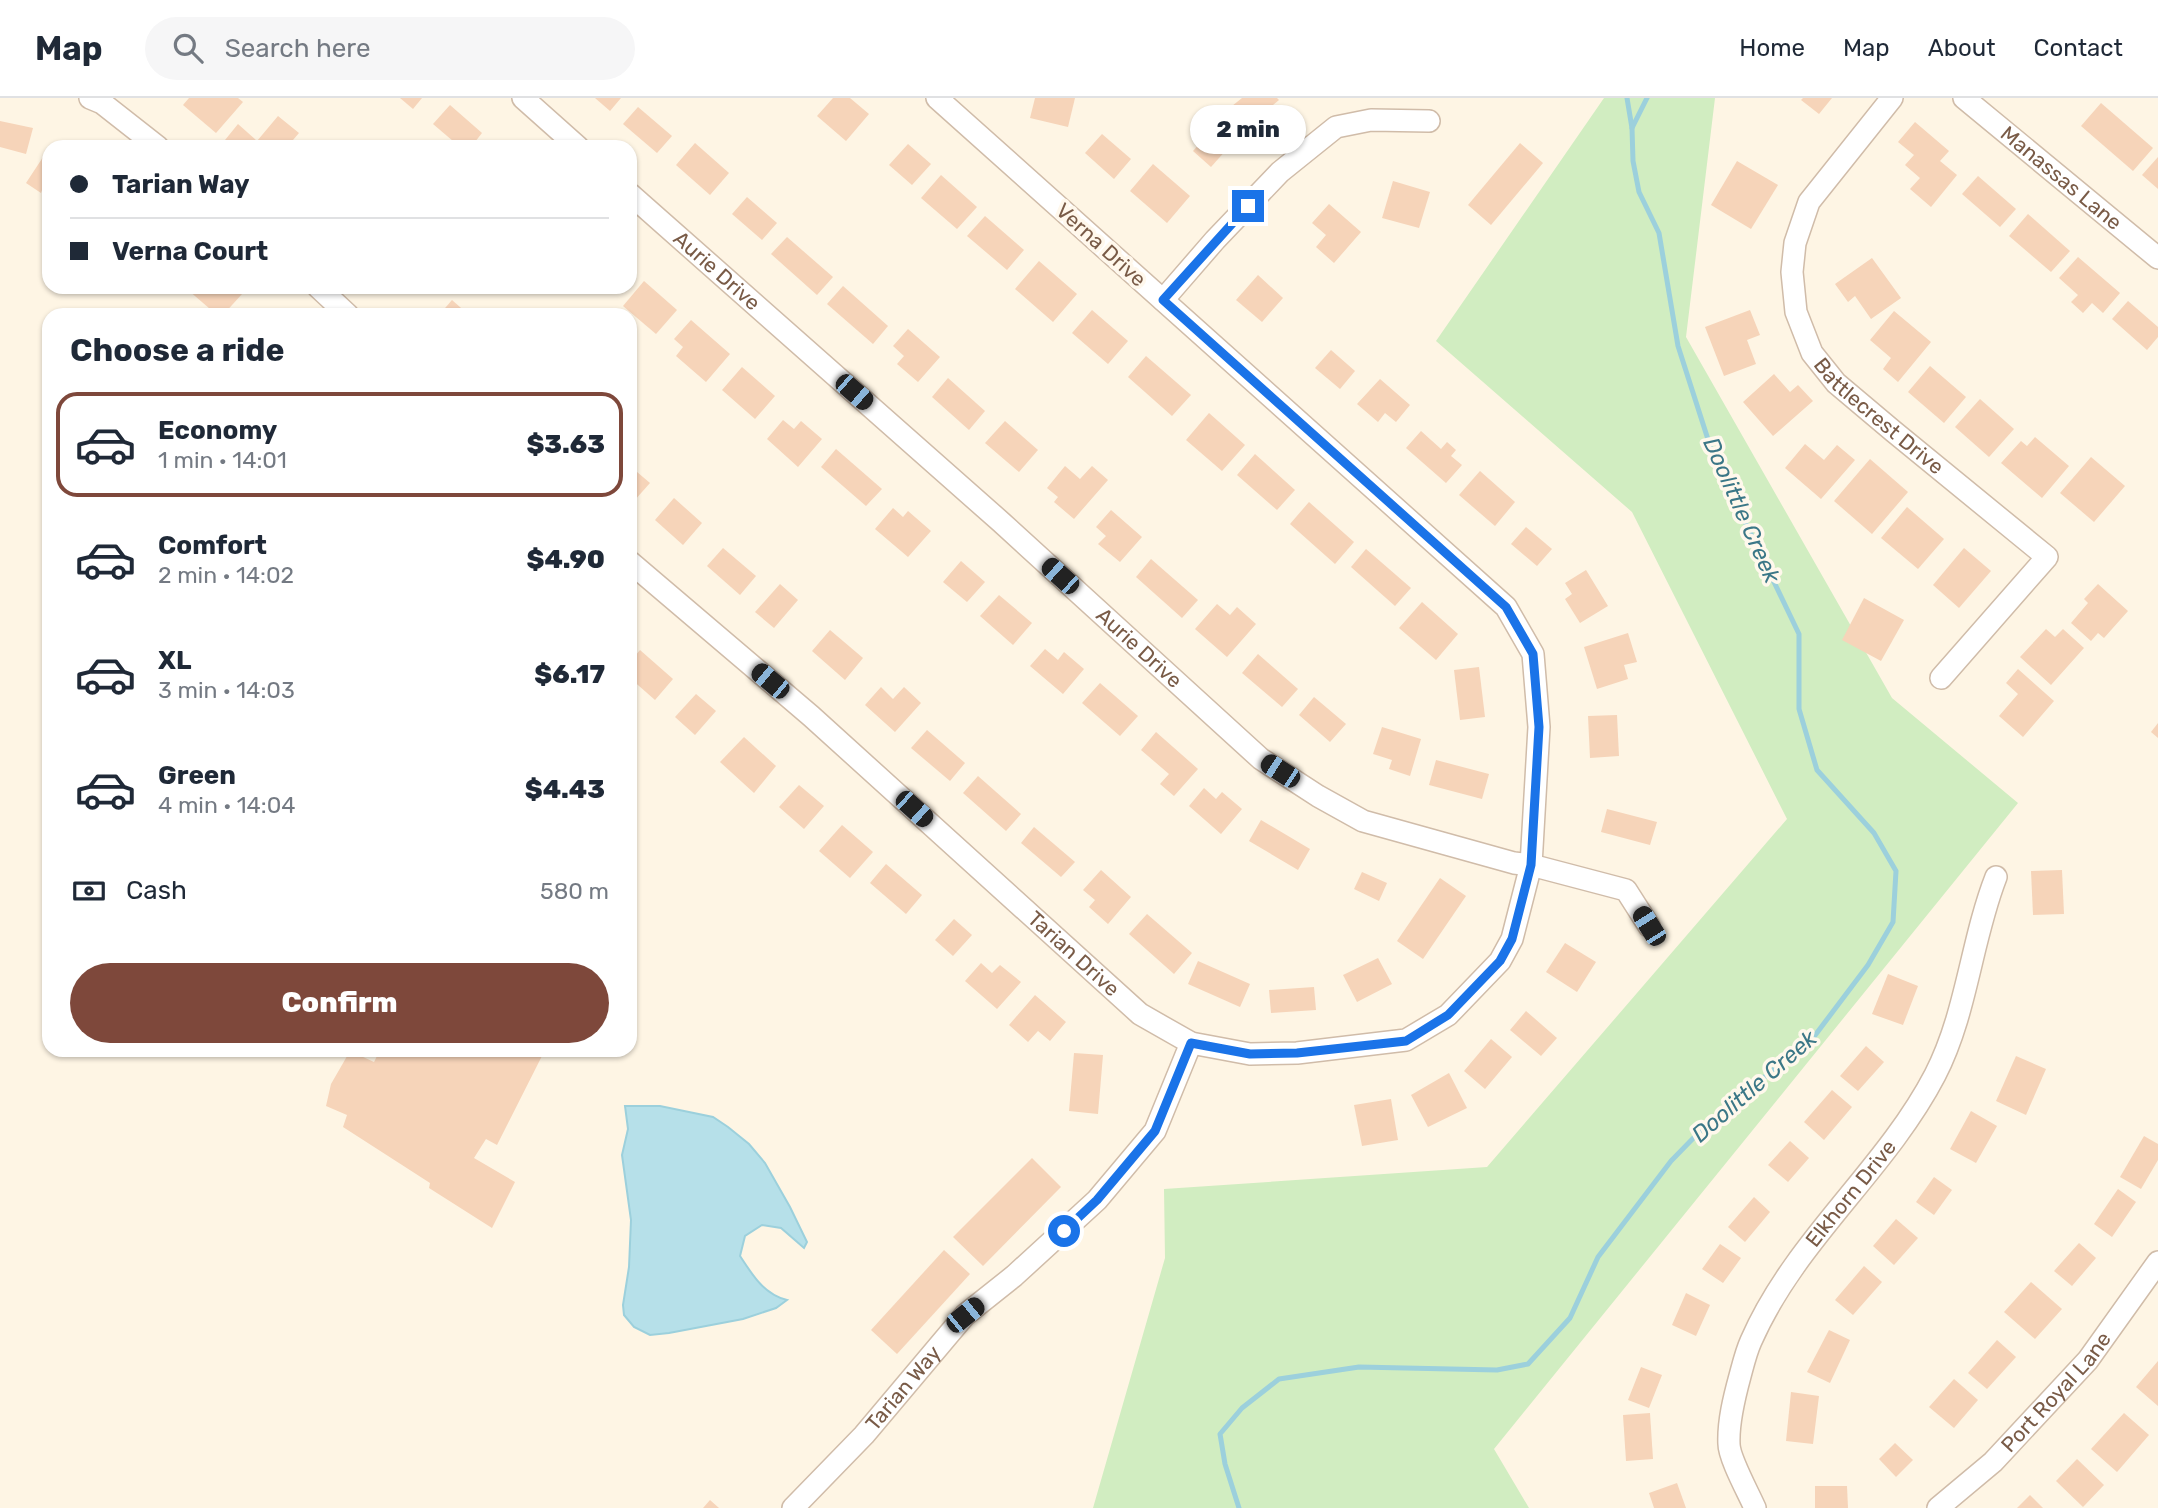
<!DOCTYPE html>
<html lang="en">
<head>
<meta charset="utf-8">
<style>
  body { margin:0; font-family:Rubik,sans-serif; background:#f6f6f7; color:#1f2937; height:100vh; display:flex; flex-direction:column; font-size:26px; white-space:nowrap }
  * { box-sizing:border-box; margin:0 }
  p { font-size:23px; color:#747a83 }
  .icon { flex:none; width:38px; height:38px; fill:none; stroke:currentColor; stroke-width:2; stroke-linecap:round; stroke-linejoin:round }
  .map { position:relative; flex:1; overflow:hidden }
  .side { position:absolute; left:42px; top:210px; width:595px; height:749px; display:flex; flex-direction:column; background:#fff; border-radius:21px; box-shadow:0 2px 5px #0004 }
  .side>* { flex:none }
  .guide { position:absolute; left:42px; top:42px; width:595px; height:154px; border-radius:21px; box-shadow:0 2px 5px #0004; display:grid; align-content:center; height:154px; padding:0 28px; background:#fff }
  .end { position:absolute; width:32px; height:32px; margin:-16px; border:9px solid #1a73e8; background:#fff; box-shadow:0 0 0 4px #fff }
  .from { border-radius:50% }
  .bubble { position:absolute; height:49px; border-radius:24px; background:#fff; box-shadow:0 2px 5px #0004; font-size:23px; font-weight:800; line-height:49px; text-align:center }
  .car { position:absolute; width:21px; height:42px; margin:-21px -10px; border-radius:9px; box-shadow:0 0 5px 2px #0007; background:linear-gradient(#222 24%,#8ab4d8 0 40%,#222 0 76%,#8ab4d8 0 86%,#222 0) }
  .guide b { display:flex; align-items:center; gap:24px; height:66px; font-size:26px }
  .guide b+b { border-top:2px solid #e0e1e3 }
  .guide i { width:18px; height:18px; background:#1f2937 }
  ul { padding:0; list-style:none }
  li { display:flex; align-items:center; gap:21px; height:105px; margin:0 14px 10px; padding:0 14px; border:4px solid transparent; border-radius:21px }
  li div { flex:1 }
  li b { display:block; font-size:26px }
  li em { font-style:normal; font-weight:800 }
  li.selected { border-color:#7e483b }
  li>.icon { width:63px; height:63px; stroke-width:1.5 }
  h2 { padding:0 28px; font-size:32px; line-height:84px }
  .pay { display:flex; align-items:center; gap:18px; height:77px; padding:0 28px; font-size:26px }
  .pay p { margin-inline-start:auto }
  .cta { display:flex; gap:14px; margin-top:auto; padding:14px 28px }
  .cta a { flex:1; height:80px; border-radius:42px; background:#7e483b; color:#fff; font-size:28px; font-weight:800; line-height:80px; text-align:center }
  header { display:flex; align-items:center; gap:42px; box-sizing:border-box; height:98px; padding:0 35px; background:#fff; border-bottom:2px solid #e0e1e3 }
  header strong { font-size:33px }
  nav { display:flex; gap:38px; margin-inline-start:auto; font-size:24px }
  .search { width:490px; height:63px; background:#f6f6f7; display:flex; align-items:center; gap:18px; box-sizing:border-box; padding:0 24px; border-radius:38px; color:#747a83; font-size:26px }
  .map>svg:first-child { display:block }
  .green { fill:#d1edc1 }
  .water { fill:#b6e0e9; stroke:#9cd0dc; stroke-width:2 }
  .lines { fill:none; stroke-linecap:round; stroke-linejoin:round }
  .stream { stroke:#9cd0dc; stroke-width:5 }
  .building { fill:#f6d4b9 }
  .minor-casing { stroke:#d0bca9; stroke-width:24 }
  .minor { stroke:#fff; stroke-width:21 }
  .route { stroke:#1a73e8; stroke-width:9 }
  .labels { text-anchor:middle; stroke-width:7; stroke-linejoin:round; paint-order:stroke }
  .street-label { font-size:21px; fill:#795b47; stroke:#fff8ec }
  .water-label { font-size:23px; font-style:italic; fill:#3b7787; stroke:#fff8ec }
</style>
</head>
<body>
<header>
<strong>Map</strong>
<div class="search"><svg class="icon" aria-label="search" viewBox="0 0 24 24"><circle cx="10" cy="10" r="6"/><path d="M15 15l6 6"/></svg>Search here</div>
<nav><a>Home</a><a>Map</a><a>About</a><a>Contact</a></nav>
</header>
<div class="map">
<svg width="2158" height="1410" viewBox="0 0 2158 1410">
  <rect width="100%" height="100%" fill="#fef5e4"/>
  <polygon class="green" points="1604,0 1715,0 1686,239 1892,600 2018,705 1494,1351 1529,1410 1093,1410 1165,1160 1164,1091 1487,1069 1787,721 1632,414 1436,243"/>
  <path class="water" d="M625 1008H660L713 1019 728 1029 749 1046 765 1065 790 1109 807 1144 804 1150 781 1130 762 1127 745 1138 740 1158C753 1178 764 1196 787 1202L776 1210 743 1221 669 1235 650 1237 634 1229 624 1217 623 1207 629 1169 631 1122 622 1057 628 1031Z"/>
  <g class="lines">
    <g class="stream">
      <polyline points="1632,30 1647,0"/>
      <polyline points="1239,1410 1225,1366 1220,1336 1242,1310 1279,1281 1359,1269 1497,1272 1528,1266 1570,1220 1598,1159 1671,1063 1711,1022 1813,940 1868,867 1893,824 1896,773 1874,735 1817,672 1799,611 1799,536 1713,357 1678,248 1659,135 1639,94 1633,63 1632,30 1627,0"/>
    </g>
  </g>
  <g class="building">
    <polygon points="189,0 238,0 243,4 216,35 183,7"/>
    <polygon points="400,0 422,0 413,11"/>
    <polygon points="595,0 621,0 610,13"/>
    <polygon points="833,0 850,0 869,16 846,43 817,18"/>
    <polygon points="1035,0 1075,0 1068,29 1030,20"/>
    <polygon points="1242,0 1277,0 1279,2 1249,27 1232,8"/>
    <polygon points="1803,0 1832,0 1819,16 1801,2"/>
    <polygon points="2101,5 2153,50 2133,73 2081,28"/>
    <polygon points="450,7 482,35 471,49 460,49 433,26"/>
    <polygon points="638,9 672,38 657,55 623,26"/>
    <polygon points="278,18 299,35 287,49 233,49 225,42 238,26 257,43"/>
    <polygon points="0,23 33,30 26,56 0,49"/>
    <polygon points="1915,24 1949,53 1940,63 1957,77 1931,109 1910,91 1920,80 1905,67 1914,57 1898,44"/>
    <polygon points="1217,26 1235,42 1211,69 1193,53"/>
    <polygon points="1102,36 1131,61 1114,81 1085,55"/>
    <polygon points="695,45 729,75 710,97 676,67"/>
    <polygon points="1520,45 1543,65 1491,127 1468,107"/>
    <polygon points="908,46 931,66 912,87 889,67"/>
    <polygon points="49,50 49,89 44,86 41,95 26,85"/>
    <polygon points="2158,59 2158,91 2142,77"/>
    <polygon points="1737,63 1778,87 1751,131 1711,107"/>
    <polygon points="1153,66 1190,98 1167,125 1130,93"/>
    <polygon points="941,77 977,109 957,131 921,100"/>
    <polygon points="1978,78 2016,111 2000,129 1962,96"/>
    <polygon points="1393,83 1430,94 1419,130 1382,120"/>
    <polygon points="747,99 777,125 762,142 732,116"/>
    <polygon points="1329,106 1361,134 1334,165 1316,149 1326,137 1312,125"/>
    <polygon points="2028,116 2070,153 2051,174 2009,138"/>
    <polygon points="985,118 1024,152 1007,172 967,138"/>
    <polygon points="787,139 833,179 817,197 771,156"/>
    <polygon points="2078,159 2120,195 2103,215 2092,205 2083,215 2071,204 2078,197 2059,180"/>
    <polygon points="1872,160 1901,200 1871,221 1855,198 1848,204 1835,186"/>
    <polygon points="1039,163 1077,196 1053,224 1015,191"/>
    <polygon points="1258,177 1283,200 1262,224 1236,202"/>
    <polygon points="644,183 677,212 656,236 623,208"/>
    <polygon points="843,188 888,228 873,246 827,206"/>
    <polygon points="191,189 234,189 242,196 223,217 217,217 188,192"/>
    <polygon points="452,202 469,217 439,217"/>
    <polygon points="2128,203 2158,229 2158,239 2147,252 2112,221"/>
    <polygon points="1092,212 1128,243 1108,266 1072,235"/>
    <polygon points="1750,212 1760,237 1747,242 1756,266 1724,278 1705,229"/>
    <polygon points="1894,213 1931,244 1898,284 1883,271 1891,260 1870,242"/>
    <polygon points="691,222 730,256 706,284 676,258 683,249 674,241"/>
    <polygon points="908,231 940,259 918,284 897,266 904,258 893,248"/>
    <polygon points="1331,252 1355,273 1340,291 1315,270"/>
    <polygon points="1146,258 1191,297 1172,318 1128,279"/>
    <polygon points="1930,268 1966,299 1944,325 1908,294"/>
    <polygon points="742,269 775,298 755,321 722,292"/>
    <polygon points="1774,276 1790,294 1798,287 1813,303 1773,338 1743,304"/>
    <polygon points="948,280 985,313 969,332 932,299"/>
    <polygon points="1380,281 1410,307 1396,324 1385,315 1378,324 1357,306"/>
    <polygon points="1980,301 2014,331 1989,359 1955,329"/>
    <polygon points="1209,315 1245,347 1222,373 1186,342"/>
    <polygon points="783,322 794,331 801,323 822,341 798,369 767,341"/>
    <polygon points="1005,323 1038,352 1019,374 985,345"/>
    <polygon points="1421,333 1441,351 1447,344 1456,352 1451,358 1462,367 1446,385 1406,350"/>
    <polygon points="2035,339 2069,368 2042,400 2001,365 2021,343 2027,348"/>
    <polygon points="1805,346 1824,362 1837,347 1855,362 1821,401 1785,370"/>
    <polygon points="836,351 882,391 866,408 821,369"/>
    <polygon points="1255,356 1295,392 1277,412 1237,377"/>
    <polygon points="2091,359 2125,388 2094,424 2060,395"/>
    <polygon points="1870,361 1908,394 1872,436 1834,403"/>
    <polygon points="630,368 650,385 634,403 630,400"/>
    <polygon points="1065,368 1080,381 1092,368 1108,382 1074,421 1054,404 1058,399 1047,390"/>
    <polygon points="1480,373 1515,404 1495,428 1459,397"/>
    <polygon points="674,400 702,425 683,447 655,422"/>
    <polygon points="1309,404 1354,444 1335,466 1290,426"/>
    <polygon points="1907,409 1944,441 1918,471 1881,440"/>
    <polygon points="893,410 903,419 908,413 931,433 908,459 875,431"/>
    <polygon points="1111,412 1142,439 1120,464 1098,446 1106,438 1096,429"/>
    <polygon points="1526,429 1552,451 1537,468 1511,446"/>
    <polygon points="723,450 756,478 740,497 707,468"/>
    <polygon points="1964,450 1991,473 1959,510 1933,487"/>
    <polygon points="1366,451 1411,490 1395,508 1351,469"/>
    <polygon points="1151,461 1198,502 1182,520 1136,479"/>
    <polygon points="961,463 985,484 967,504 943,484"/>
    <polygon points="1586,472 1608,508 1580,525 1565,501 1572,496 1565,485"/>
    <polygon points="780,486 798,502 774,530 755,514"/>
    <polygon points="2098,486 2128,513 2104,540 2098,535 2091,543 2071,525 2088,505 2084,501"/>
    <polygon points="999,497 1032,525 1013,547 980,518"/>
    <polygon points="1864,500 1904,522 1881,563 1842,542"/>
    <polygon points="1422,504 1458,536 1436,562 1399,530"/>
    <polygon points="1217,506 1230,517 1237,509 1256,526 1227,559 1195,531"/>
    <polygon points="2046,531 2055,539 2063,531 2084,550 2051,587 2020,559"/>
    <polygon points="830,532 863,560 845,582 812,553"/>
    <polygon points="1628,535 1637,564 1624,567 1628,581 1597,591 1584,549"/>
    <polygon points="1045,551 1058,562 1064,554 1084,571 1063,596 1030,568"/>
    <polygon points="640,552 673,581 655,602 630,580 630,564"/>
    <polygon points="1258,556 1298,591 1282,609 1242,575"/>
    <polygon points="1479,569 1485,619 1460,622 1454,572"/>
    <polygon points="2018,571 2054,603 2023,639 1999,618 2018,596 2006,585"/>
    <polygon points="1100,585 1138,618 1120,638 1082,605"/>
    <polygon points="881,589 893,601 904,589 921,605 895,634 865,607"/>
    <polygon points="696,596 716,613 695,637 675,619"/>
    <polygon points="1314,599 1346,626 1330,644 1299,617"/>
    <polygon points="1617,617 1619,658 1590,660 1588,618"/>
    <polygon points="2158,625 2158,640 2151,634"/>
    <polygon points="1382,629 1421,641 1410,678 1389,671 1392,662 1373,656"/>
    <polygon points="927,632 965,665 950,683 911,650"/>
    <polygon points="1156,634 1198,671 1174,698 1160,686 1169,676 1141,652"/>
    <polygon points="744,639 776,668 754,695 720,664"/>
    <polygon points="1436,662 1489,676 1482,701 1429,687"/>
    <polygon points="978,678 1021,716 1006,733 963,695"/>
    <polygon points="799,687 824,708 804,731 779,709"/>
    <polygon points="1204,690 1216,701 1222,694 1242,711 1221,736 1189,708"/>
    <polygon points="1607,711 1657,724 1650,747 1601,734"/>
    <polygon points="1261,722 1310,751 1298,772 1249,743"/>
    <polygon points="842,727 873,754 850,780 819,753"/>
    <polygon points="1034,729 1075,764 1061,779 1021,745"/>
    <polygon points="886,766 922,797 906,816 870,785"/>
    <polygon points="1101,772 1131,799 1108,826 1089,809 1095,802 1083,792"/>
    <polygon points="2062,772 2064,816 2033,817 2031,773"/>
    <polygon points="1362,774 1387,785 1379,803 1354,791"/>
    <polygon points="1440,780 1466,798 1423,861 1397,843"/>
    <polygon points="1147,816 1192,855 1174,876 1129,836"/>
    <polygon points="954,821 972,837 953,858 935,842"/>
    <polygon points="1565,845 1596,864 1577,894 1546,874"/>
    <polygon points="1378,860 1392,886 1357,904 1343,877"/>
    <polygon points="1198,863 1250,886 1240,909 1188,886"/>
    <polygon points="981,865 992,875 1000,867 1021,884 997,911 965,883"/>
    <polygon points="1888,876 1918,888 1903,927 1872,916"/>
    <polygon points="1314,889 1316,912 1271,915 1269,892"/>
    <polygon points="1035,897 1066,924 1050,943 1038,933 1028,944 1009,927"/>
    <polygon points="1526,913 1557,940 1541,958 1510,932"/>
    <polygon points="1491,941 1512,959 1485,991 1464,973"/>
    <polygon points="1866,948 1884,964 1858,993 1840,978"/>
    <polygon points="380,952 545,952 497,1047 486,1041 474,1060 515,1084 492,1130 429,1090 430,1085 343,1029 347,1017 326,1008 331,986 350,953 374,964"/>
    <polygon points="1074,955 1103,957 1098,1016 1069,1013"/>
    <polygon points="2016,958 2046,971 2026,1017 1996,1003"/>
    <polygon points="1449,975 1467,1010 1428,1029 1411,997"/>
    <polygon points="1832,992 1852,1009 1824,1042 1804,1024"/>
    <polygon points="1391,1001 1398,1042 1362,1048 1354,1007"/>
    <polygon points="1971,1013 1997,1028 1976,1065 1950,1051"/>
    <polygon points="2144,1038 2158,1046 2158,1062 2141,1091 2120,1079"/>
    <polygon points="1790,1043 1809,1060 1788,1084 1768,1067"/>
    <polygon points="1032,1060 1061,1089 983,1168 953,1139"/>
    <polygon points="1934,1079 1952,1092 1934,1117 1916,1104"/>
    <polygon points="2118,1091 2136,1104 2112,1139 2094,1126"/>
    <polygon points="1754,1099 1770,1114 1745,1144 1728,1129"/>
    <polygon points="1896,1121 1918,1140 1894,1167 1873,1148"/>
    <polygon points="2079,1145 2096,1160 2072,1188 2054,1173"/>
    <polygon points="1720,1146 1741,1160 1723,1185 1702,1171"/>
    <polygon points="944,1152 970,1176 897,1256 871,1232"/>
    <polygon points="1864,1168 1882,1184 1853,1217 1835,1202"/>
    <polygon points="2031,1184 2062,1211 2035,1241 2004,1214"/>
    <polygon points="1686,1195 1710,1207 1696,1238 1672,1227"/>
    <polygon points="1829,1232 1850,1242 1830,1285 1807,1274"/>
    <polygon points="1997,1242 2016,1259 1987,1291 1968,1275"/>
    <polygon points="2158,1263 2158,1308 2136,1289"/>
    <polygon points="1641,1269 1662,1277 1649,1310 1628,1302"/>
    <polygon points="1954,1281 1978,1302 1954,1330 1929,1309"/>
    <polygon points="1791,1294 1819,1298 1813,1346 1786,1343"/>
    <polygon points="1650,1315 1653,1361 1626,1363 1623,1317"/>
    <polygon points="2124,1315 2149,1337 2117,1374 2091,1351"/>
    <polygon points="1895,1345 1913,1362 1896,1379 1879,1361"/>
    <polygon points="2077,1361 2104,1387 2083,1409 2056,1383"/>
    <polygon points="1677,1385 1686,1410 1654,1410 1649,1395"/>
    <polygon points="1815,1388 1847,1388 1848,1410 1815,1410"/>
    <polygon points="2030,1397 2043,1410 2017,1410"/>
    <polygon points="710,1402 719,1410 703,1410"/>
  </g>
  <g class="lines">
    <g class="minor-casing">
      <g id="minor">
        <polyline points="90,0 102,5 158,49"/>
        <polyline points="523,0 578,49"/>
        <path id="s1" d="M1892 0 1809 104 1795 145 1792 174 1796 214 1812 255 1836 285 1893 333 2047 459 1941 580"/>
        <path id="s2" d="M1964 0 2158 160"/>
        <path id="s3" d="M630 96 1001 424 1261 661 1318 698 1363 723 1514 765 1531 767 1626 792 1649 828"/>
        <polyline points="318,189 348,217"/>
        <polyline points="1163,202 1215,142 1280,74 1336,29 1371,22 1429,23"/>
        <path id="s4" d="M630 464 811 618 1140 916 1191 945 1250 956 1297 955 1406 942 1448 917 1500 863 1512 841 1531 767 1539 629 1533 556 1506 509 937 0"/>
        <path id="s5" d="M793 1410 864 1337 965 1217 1014 1178 1097 1102 1155 1033 1191 945"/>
        <path id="s6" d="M1755 1410C1749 1396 1729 1360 1729 1346 1728 1324 1734 1300 1740 1278 1743 1267 1746 1254 1751 1243 1795 1142 1885 1073 1935 977 1967 915 1971 843 1996 779"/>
        <path id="s7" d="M1938 1410 1993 1364 2088 1262 2158 1164"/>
      </g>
    </g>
    <use href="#minor" class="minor"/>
  </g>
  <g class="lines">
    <polyline class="route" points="1064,1133 1097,1102 1155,1033 1191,945 1250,956 1297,955 1406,943 1448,917 1500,863 1512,841 1531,767 1539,629 1533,556 1506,509 1163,202 1248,108"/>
  </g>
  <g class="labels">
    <g class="street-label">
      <text dy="7" stroke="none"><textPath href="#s2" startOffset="126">Manassas Lane</textPath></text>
      <text transform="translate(1101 147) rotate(42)" y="7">Verna Drive</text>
      <text dy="7" stroke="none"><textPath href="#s3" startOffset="116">Aurie Drive</textPath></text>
      <text dy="7" stroke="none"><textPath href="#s1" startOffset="382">Battlecrest Drive</textPath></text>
      <text dy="7" stroke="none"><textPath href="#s3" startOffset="682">Aurie Drive</textPath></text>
      <text dy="7" stroke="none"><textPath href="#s4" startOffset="592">Tarian Drive</textPath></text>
      <text dy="7" stroke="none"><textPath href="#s6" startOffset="354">Elkhorn Drive</textPath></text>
      <text dy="7" stroke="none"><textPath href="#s5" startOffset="163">Tarian Way</textPath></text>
      <text dy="7" stroke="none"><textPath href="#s7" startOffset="166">Port Royal Lane</textPath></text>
    </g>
    <g class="water-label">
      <text transform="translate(1742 412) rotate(66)" y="8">Doolittle Creek</text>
      <text transform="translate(1754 988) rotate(-41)" y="8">Doolittle Creek</text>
    </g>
  </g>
</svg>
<i class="end from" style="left:1064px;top:1133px"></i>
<i class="end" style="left:1248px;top:108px"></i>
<div class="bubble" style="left:1190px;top:7px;width:116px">2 min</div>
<i class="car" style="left:854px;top:294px;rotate:131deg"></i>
<i class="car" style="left:1060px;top:478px;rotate:312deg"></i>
<i class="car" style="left:770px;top:583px;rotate:310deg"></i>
<i class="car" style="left:1280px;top:673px;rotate:303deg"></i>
<i class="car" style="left:914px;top:711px;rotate:132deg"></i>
<i class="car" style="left:1649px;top:828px;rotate:328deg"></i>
<i class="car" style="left:965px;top:1217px;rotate:51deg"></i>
<div class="guide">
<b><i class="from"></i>Tarian Way</b>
<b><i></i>Verna Court</b>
</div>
<section class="side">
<h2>Choose a ride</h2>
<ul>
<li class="selected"><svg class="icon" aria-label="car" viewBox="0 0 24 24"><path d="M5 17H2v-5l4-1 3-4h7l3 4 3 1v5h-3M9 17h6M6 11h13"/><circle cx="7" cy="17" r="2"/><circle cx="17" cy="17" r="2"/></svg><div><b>Economy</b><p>1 min · 14:01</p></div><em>$3.63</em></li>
<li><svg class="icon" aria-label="car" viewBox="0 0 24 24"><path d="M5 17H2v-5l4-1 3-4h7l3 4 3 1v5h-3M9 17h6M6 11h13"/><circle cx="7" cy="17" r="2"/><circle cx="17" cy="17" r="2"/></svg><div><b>Comfort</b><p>2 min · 14:02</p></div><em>$4.90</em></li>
<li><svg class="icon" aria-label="car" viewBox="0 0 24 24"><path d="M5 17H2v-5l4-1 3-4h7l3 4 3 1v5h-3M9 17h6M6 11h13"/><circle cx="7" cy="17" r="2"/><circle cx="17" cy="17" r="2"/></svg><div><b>XL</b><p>3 min · 14:03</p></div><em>$6.17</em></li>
<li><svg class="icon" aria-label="car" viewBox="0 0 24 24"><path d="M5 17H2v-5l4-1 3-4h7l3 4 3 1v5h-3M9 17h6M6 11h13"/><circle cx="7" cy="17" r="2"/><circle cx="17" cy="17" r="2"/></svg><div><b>Green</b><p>4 min · 14:04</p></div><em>$4.43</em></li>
</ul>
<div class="pay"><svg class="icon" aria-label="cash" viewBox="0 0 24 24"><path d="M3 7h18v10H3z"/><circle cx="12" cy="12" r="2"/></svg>Cash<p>580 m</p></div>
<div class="cta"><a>Confirm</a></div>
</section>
</div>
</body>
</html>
